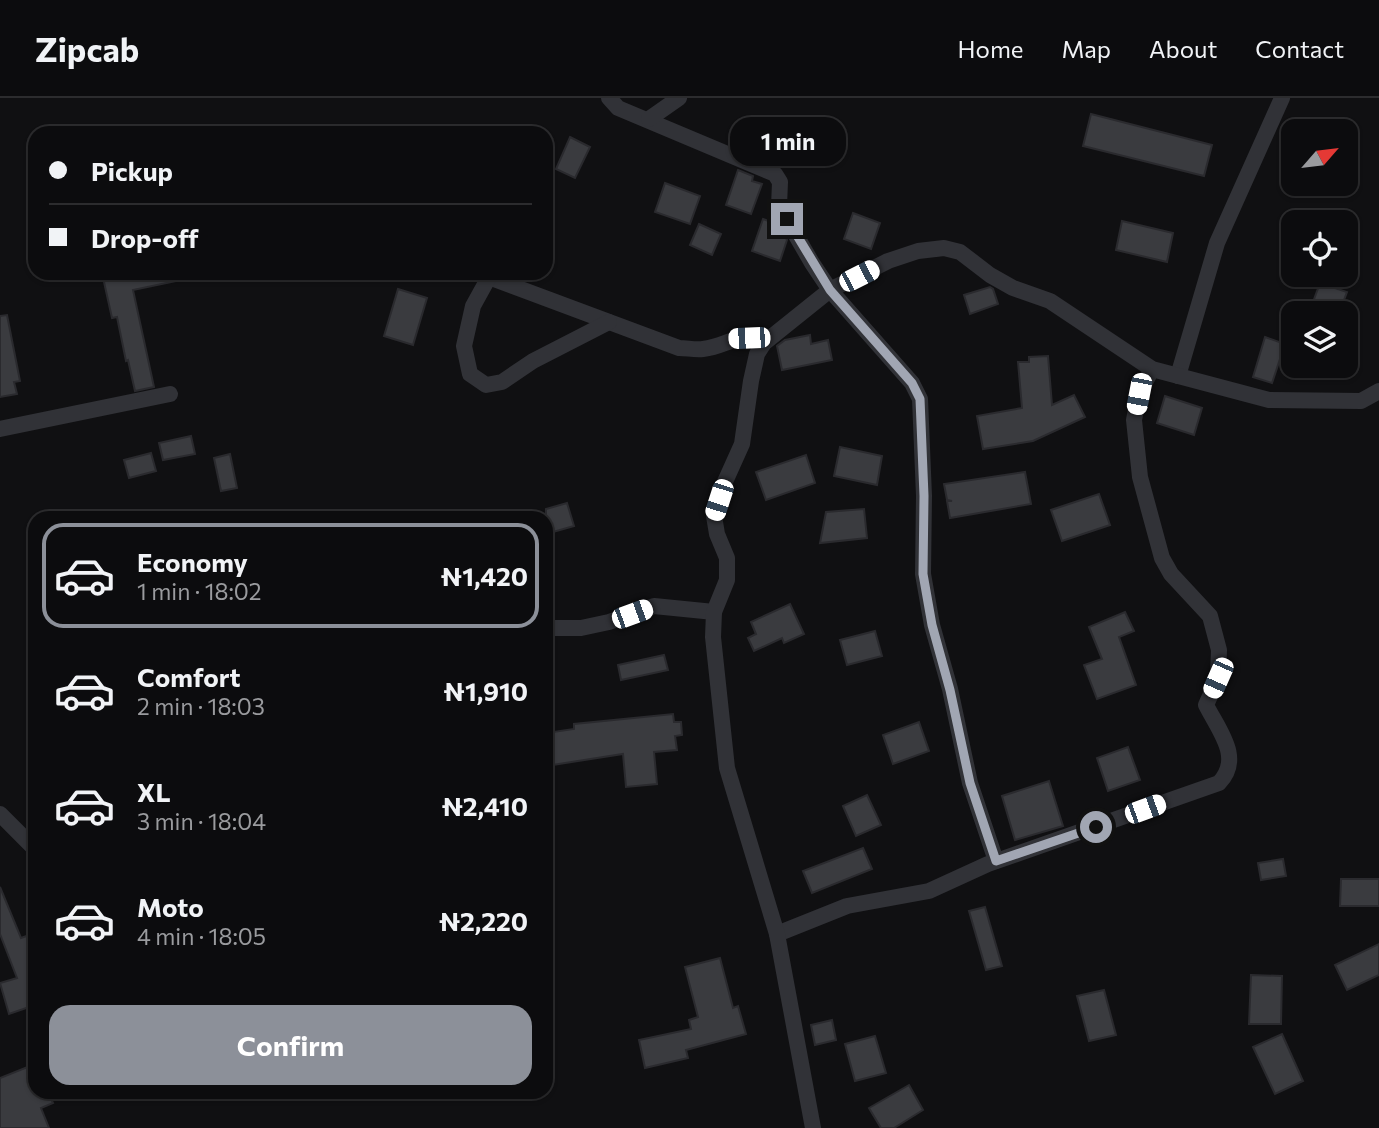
<!DOCTYPE html>
<html lang="en">
<head>
<meta charset="utf-8">
<style>
  body { margin:0; font-family:Commissioner,sans-serif; background:#151517; color:#f1f3f6; height:100vh; display:flex; flex-direction:column; font-size:26px; white-space:nowrap }
  * { box-sizing:border-box; margin:0 }
  p { font-size:23px; color:#9a9b9e }
  .icon { flex:none; width:38px; height:38px; fill:none; stroke:currentColor; stroke-width:2; stroke-linecap:round; stroke-linejoin:round }
  .map { position:relative; flex:1; overflow:hidden }
  .drawer { position:absolute; left:28px; top:413px; width:525px; height:588px; display:flex; flex-direction:column; background:#0c0c0e; border-radius:21px; box-shadow:0 2px 5px #0004,0 0 0 2px #2c2c2e }
  .drawer>* { flex:none }
  .hud { position:absolute; left:28px; top:28px; width:525px; height:154px; border-radius:21px; box-shadow:0 2px 5px #0004,0 0 0 2px #2c2c2e; display:grid; align-content:center; height:154px; padding:0 21px; background:#0c0c0e }
  .needle { width:46px; rotate:62deg }
  .controls { position:absolute; left:1281px; top:21px; display:grid; gap:14px }
  .controls a { display:grid; place-items:center; width:77px; height:77px; border-radius:14px; background:#0c0c0e; box-shadow:0 2px 5px #0004,0 0 0 2px #2c2c2e; font-size:35px }
  .end { position:absolute; width:32px; height:32px; margin:-16px; border:9px solid #a1a6b3; background:#111; box-shadow:0 0 0 4px #111 }
  .from { border-radius:50% }
  .bubble { position:absolute; height:49px; border-radius:21px; background:#0c0c0e; box-shadow:0 2px 5px #0004,0 0 0 2px #2c2c2e; font-size:23px; font-weight:700; line-height:49px; text-align:center }
  .car { position:absolute; width:21px; height:42px; margin:-21px -10px; border-radius:9px; box-shadow:0 0 5px 2px #0007; background:linear-gradient(#fff 24%,#345 0 40%,#fff 0 76%,#345 0 86%,#fff 0) }
  .hud b { display:flex; align-items:center; gap:24px; height:66px; font-size:26px }
  .hud b+b { border-top:2px solid #2c2c2e }
  .hud i { width:18px; height:18px; background:#f1f3f6 }
  ul { padding:12px 0 0; list-style:none }
  li { display:flex; align-items:center; gap:21px; height:105px; margin:0 14px 10px; padding:0 7px; border:4px solid transparent; border-radius:21px }
  li div { flex:1 }
  li b { display:block; font-size:26px }
  li em { font-style:normal; font-weight:700 }
  li.active { border-color:#8c9099 }
  li>.icon { width:63px; height:63px; stroke-width:1.5 }
  .action { display:flex; gap:14px; margin-top:auto; padding:14px 21px }
  .action a { flex:1; height:80px; border-radius:21px; background:#8c9099; color:#fff; font-size:28px; font-weight:700; line-height:80px; text-align:center }
  header { display:flex; align-items:center; gap:42px; box-sizing:border-box; height:98px; padding:0 35px; background:#0c0c0e; border-bottom:2px solid #2c2c2e }
  header strong { font-size:33px }
  nav { display:flex; gap:38px; margin-inline-start:auto; font-size:24px }
  .map>svg:first-child { display:block }
  .building { fill:#3a3b3f; stroke:#2a2a2e; stroke-width:2 }
  .lines { fill:none; stroke-linecap:round; stroke-linejoin:round }
  .street { stroke:#313237; stroke-width:16 }
  .route { stroke:#a1a6b3; stroke-width:9 }
</style>
</head>
<body>
<header>
<strong>Zipcab</strong>
<nav><a>Home</a><a>Map</a><a>About</a><a>Contact</a></nav>
</header>
<div class="map">
<svg width="1379" height="1030" viewBox="0 0 1379 1030">
  <rect width="100%" height="100%" fill="#101012"/>
  <g class="building">
    <polygon points="1091,16 1212,47 1204,78 1083,48"/>
    <polygon points="570,39 590,49 575,80 556,71"/>
    <polygon points="738,72 753,78 752,83 762,86 751,116 726,107"/>
    <polygon points="665,85 700,98 690,126 655,114"/>
    <polygon points="853,115 880,125 871,151 844,141"/>
    <polygon points="763,121 777,126 787,142 780,163 752,153"/>
    <polygon points="1122,123 1173,135 1167,164 1116,152"/>
    <polygon points="699,126 721,136 712,157 690,147"/>
    <polygon points="102,175 180,175 181,182 133,192 154,289 135,293 128,262 126,263 117,219 112,220"/>
    <polygon points="1320,185 1347,194 1339,215 1309,215"/>
    <polygon points="990,189 993,191 998,206 970,216 964,197"/>
    <polygon points="398,191 427,200 413,247 384,238"/>
    <polygon points="7,217 20,283 14,284 17,296 0,299 0,218"/>
    <polygon points="810,237 811,246 828,242 832,262 782,272 777,248 785,242"/>
    <polygon points="1265,239 1285,246 1272,285 1253,279"/>
    <polygon points="1048,258 1052,307 1074,297 1085,319 1033,343 983,351 977,318 1022,310 1018,264 1029,264 1029,259"/>
    <polygon points="1165,298 1202,310 1194,337 1157,325"/>
    <polygon points="191,338 195,356 163,362 159,345"/>
    <polygon points="840,349 882,358 877,387 834,378"/>
    <polygon points="151,355 156,373 129,380 124,362"/>
    <polygon points="230,356 237,390 221,393 214,360"/>
    <polygon points="806,357 815,385 766,402 756,374"/>
    <polygon points="1025,374 1031,406 950,420 947,403 952,403 947,402 944,386"/>
    <polygon points="1099,396 1110,427 1062,443 1051,412"/>
    <polygon points="567,405 574,428 546,436 546,411"/>
    <polygon points="864,411 867,440 820,445 826,414"/>
    <polygon points="790,506 804,536 784,545 782,540 754,553 748,540 756,536 751,524"/>
    <polygon points="1125,514 1134,533 1119,539 1136,587 1097,601 1084,567 1102,561 1089,529"/>
    <polygon points="875,533 882,558 847,567 840,542"/>
    <polygon points="664,557 668,572 621,582 618,567"/>
    <polygon points="673,616 674,624 681,624 682,637 675,638 677,652 654,654 657,686 626,689 623,656 546,668 546,635 574,631 574,626"/>
    <polygon points="919,624 929,653 893,666 883,637"/>
    <polygon points="1128,649 1140,682 1108,693 1097,660"/>
    <polygon points="1049,683 1063,728 1015,742 1002,698"/>
    <polygon points="867,697 881,727 856,738 843,708"/>
    <polygon points="863,750 872,771 812,795 803,773"/>
    <polygon points="1283,761 1286,778 1261,782 1258,765"/>
    <polygon points="1341,781 1379,781 1379,808 1340,808"/>
    <polygon points="0,789 21,840 35,835 35,907 9,916 0,885 17,880 0,836"/>
    <polygon points="985,809 1002,868 986,872 969,813"/>
    <polygon points="1379,846 1379,877 1347,892 1335,867"/>
    <polygon points="720,860 733,910 738,908 746,936 686,952 688,960 645,970 639,942 691,931 689,922 698,919 685,869"/>
    <polygon points="1251,877 1282,878 1281,926 1249,926"/>
    <polygon points="1104,892 1116,937 1089,943 1077,898"/>
    <polygon points="832,922 836,942 815,947 811,927"/>
    <polygon points="1282,936 1303,983 1275,996 1253,949"/>
    <polygon points="875,938 886,975 855,983 845,946"/>
    <polygon points="35,966 35,994 48,994 53,1005 41,1010 49,1030 0,1030 0,980"/>
    <polygon points="909,987 923,1012 894,1030 881,1030 869,1010"/>
  </g>
  <g class="lines">
    <g class="street">
      <polyline points="609,0 618,10 775,76 780,84 779,108 812,165 830,192 912,285 920,301 924,398 923,476 932,527 950,591 970,685 996,763"/>
      <polyline points="649,21 679,0"/>
      <path d="M478 175 679 250C687 250 695 252 703 251 731 247 733 234 764 245"/>
      <polyline points="489,179 473,208 464,248 470,276 486,287 502,284 533,263 609,224"/>
      <polyline points="1178,278 1217,145 1282,0"/>
      <polyline points="0,331 170,296"/>
      <polyline points="546,530 581,530 609,524 654,508 714,514"/>
      <polyline points="0,716 35,751"/>
      <path d="M777 836 847 808 929 793 988 766 1219 685C1243 660 1219 633 1206 607L1218 580 1219 552 1210 518 1171 476 1162 460 1140 379 1134 322 1139 296 1152 271"/>
      <polyline points="813,1030 777,836 727,670 713,539 714,514 727,482 727,460 717,436 714,418 724,386 742,346 751,283 757,256 764,245 830,192 888,163 918,153 944,150 960,154 990,177 1013,190 1050,203 1152,271 1269,302 1361,303 1379,293"/>
    </g>
  </g>
  <g class="lines">
    <polyline class="route" points="787,121 830,192 912,285 920,301 924,398 923,476 932,527 950,592 970,685 996,763 1096,729"/>
  </g>
</svg>
<div class="controls">
<a><svg class="needle" viewBox="-14 -14 28 28"><path d="M0-13l5 13h-10z" fill="#e53935"/><path d="M0 13l5-13h-10z" fill="#9a9b9e"/></svg></a>
<a><svg class="icon" aria-label="locate" viewBox="0 0 24 24"><circle cx="12" cy="12" r="6"/><path d="M12 2v4M12 18v4M2 12h4M18 12h4"/></svg></a>
<a><svg class="icon" aria-label="layers" viewBox="0 0 24 24"><path d="M12 4l9 5-9 5-9-5zM3 14l9 5 9-5"/></svg></a>
</div>
<i class="end from" style="left:1096px;top:729px"></i>
<i class="end" style="left:787px;top:121px"></i>
<div class="bubble" style="left:730px;top:19px;width:116px">1 min</div>
<i class="car" style="left:859px;top:178px;rotate:63deg"></i>
<i class="car" style="left:749px;top:240px;rotate:268deg"></i>
<i class="car" style="left:1139px;top:296px;rotate:191deg"></i>
<i class="car" style="left:719px;top:402px;rotate:198deg"></i>
<i class="car" style="left:632px;top:516px;rotate:70deg"></i>
<i class="car" style="left:1218px;top:580px;rotate:204deg"></i>
<i class="car" style="left:1145px;top:711px;rotate:70deg"></i>
<div class="hud">
<b><i class="from"></i>Pickup</b>
<b><i></i>Drop-off</b>
</div>
<section class="drawer">
<ul>
<li class="active"><svg class="icon" aria-label="car" viewBox="0 0 24 24"><path d="M5 17H2v-5l4-1 3-4h7l3 4 3 1v5h-3M9 17h6M6 11h13"/><circle cx="7" cy="17" r="2"/><circle cx="17" cy="17" r="2"/></svg><div><b>Economy</b><p>1 min · 18:02</p></div><em>₦1,420</em></li>
<li><svg class="icon" aria-label="car" viewBox="0 0 24 24"><path d="M5 17H2v-5l4-1 3-4h7l3 4 3 1v5h-3M9 17h6M6 11h13"/><circle cx="7" cy="17" r="2"/><circle cx="17" cy="17" r="2"/></svg><div><b>Comfort</b><p>2 min · 18:03</p></div><em>₦1,910</em></li>
<li><svg class="icon" aria-label="car" viewBox="0 0 24 24"><path d="M5 17H2v-5l4-1 3-4h7l3 4 3 1v5h-3M9 17h6M6 11h13"/><circle cx="7" cy="17" r="2"/><circle cx="17" cy="17" r="2"/></svg><div><b>XL</b><p>3 min · 18:04</p></div><em>₦2,410</em></li>
<li><svg class="icon" aria-label="car" viewBox="0 0 24 24"><path d="M5 17H2v-5l4-1 3-4h7l3 4 3 1v5h-3M9 17h6M6 11h13"/><circle cx="7" cy="17" r="2"/><circle cx="17" cy="17" r="2"/></svg><div><b>Moto</b><p>4 min · 18:05</p></div><em>₦2,220</em></li>
</ul>
<div class="action"><a>Confirm</a></div>
</section>
</div>
</body>
</html>
